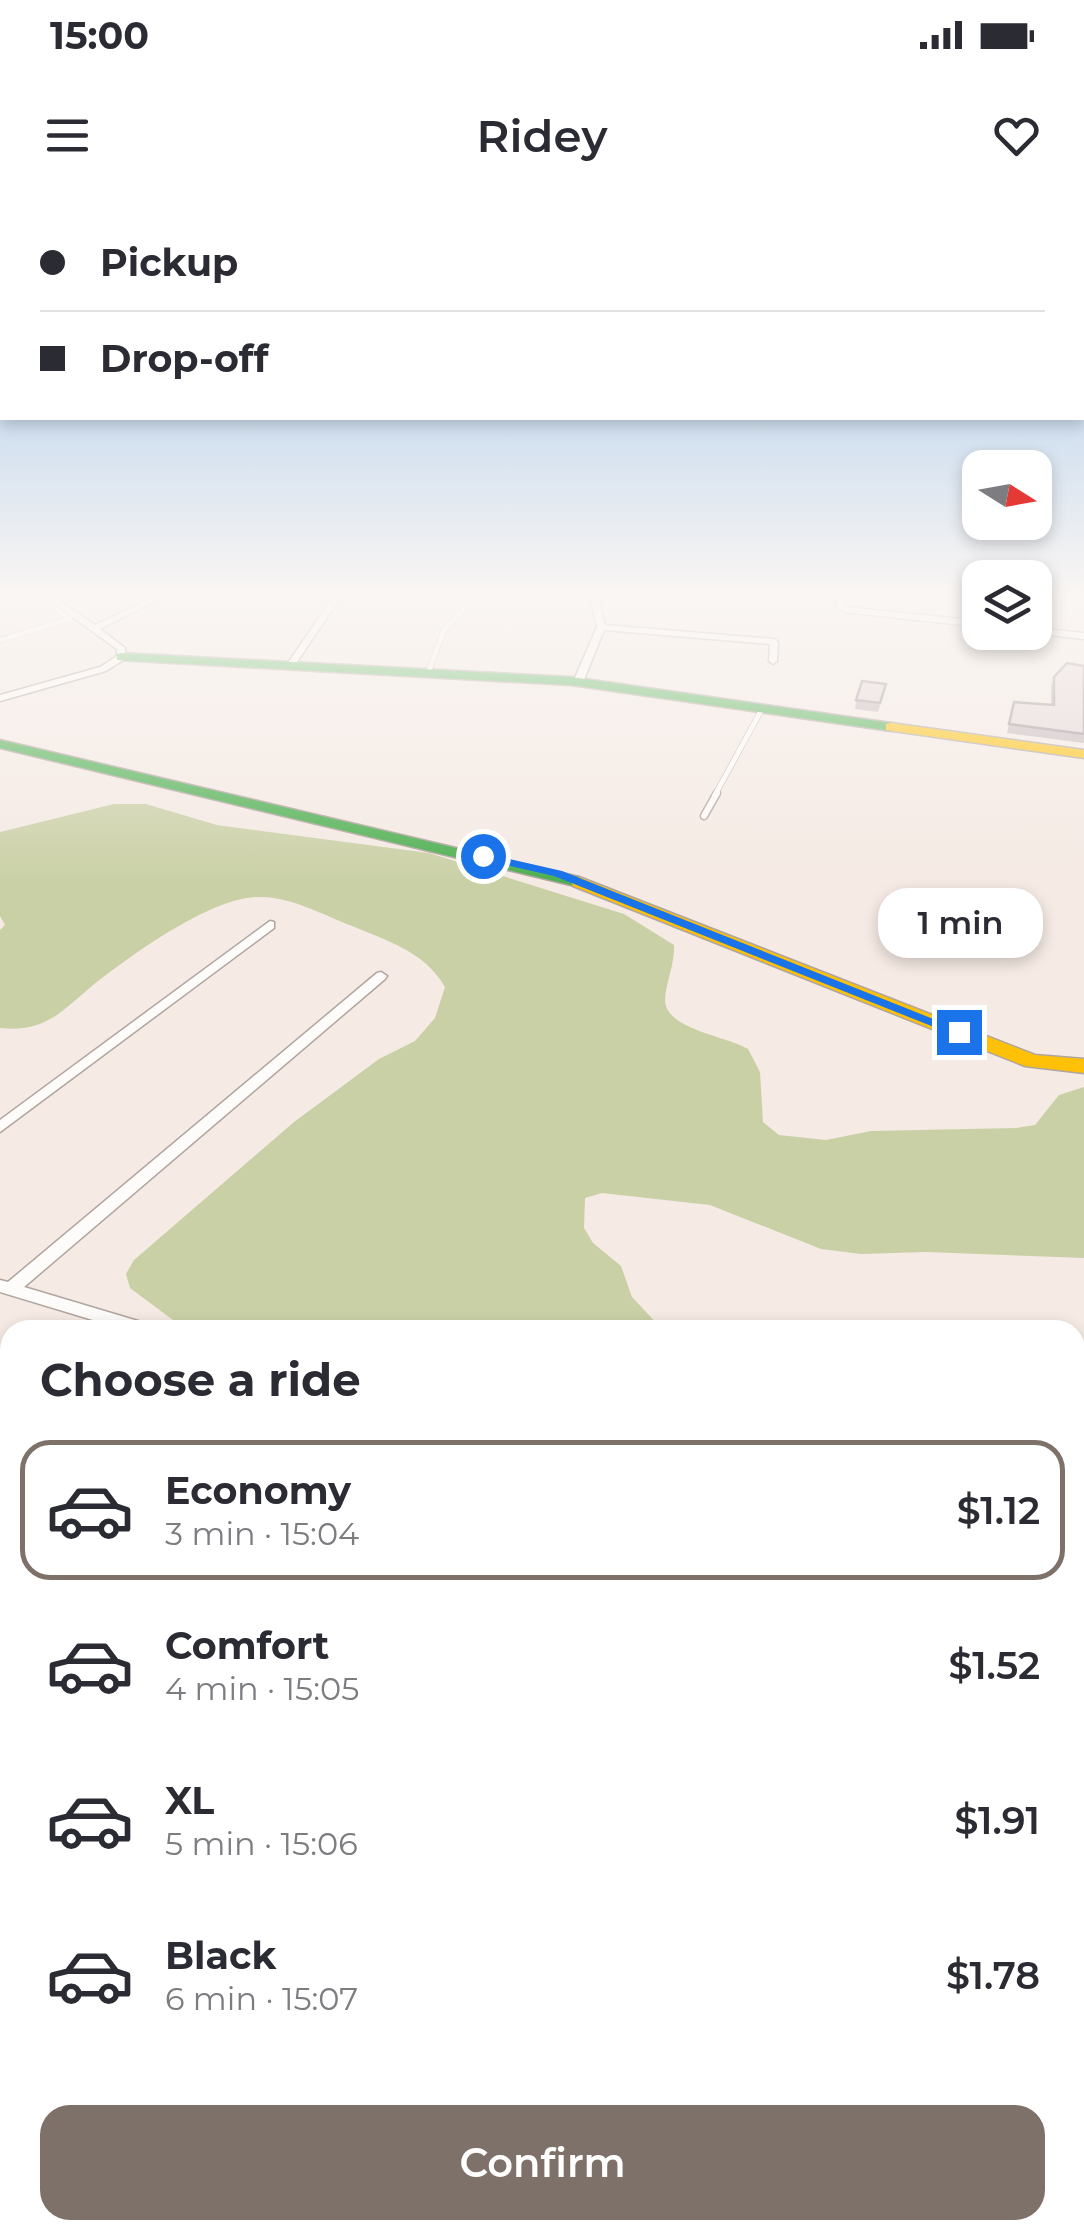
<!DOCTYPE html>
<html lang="en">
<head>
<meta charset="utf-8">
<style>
  body { margin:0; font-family:Montserrat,sans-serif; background:#f7f7f7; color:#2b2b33; height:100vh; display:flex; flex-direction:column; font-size:38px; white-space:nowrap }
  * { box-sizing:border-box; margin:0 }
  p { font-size:32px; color:#7c7c81 }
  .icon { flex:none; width:55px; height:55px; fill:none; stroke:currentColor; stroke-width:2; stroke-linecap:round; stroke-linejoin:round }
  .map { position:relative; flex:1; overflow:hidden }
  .side { position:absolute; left:0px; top:1120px; width:1085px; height:920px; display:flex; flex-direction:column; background:#fff; border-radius:30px 30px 0 0; box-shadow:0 5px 15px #0003 }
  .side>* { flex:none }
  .top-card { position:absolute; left:0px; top:0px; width:1085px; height:220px; box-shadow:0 5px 15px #0003; display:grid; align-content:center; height:220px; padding:0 40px; background:#fff }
  .needle { width:65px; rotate:101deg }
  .buttons { position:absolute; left:962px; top:250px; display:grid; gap:20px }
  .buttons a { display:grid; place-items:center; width:90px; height:90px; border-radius:20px; background:#fff; box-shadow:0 5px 15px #0003; font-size:50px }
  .end { position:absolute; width:45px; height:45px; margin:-22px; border:12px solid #1a73e8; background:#fff; box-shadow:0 0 0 5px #fff }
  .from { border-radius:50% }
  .bubble { position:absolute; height:70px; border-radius:30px; background:#fff; box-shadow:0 5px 15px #0003; font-size:32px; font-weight:600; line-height:70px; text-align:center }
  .top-card b { display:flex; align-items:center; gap:35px; height:95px; font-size:38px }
  .top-card b+b { border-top:2px solid #e1e1e2 }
  .top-card i { width:25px; height:25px; background:#2b2b33 }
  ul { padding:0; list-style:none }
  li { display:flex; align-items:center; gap:30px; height:140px; margin:0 20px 15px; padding:0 20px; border:5px solid transparent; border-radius:30px }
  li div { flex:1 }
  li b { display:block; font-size:38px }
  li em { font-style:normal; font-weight:600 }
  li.current { border-color:#7e716a }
  li>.icon { width:90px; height:90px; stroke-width:1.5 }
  h2 { padding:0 40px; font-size:45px; line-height:120px }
  .button { display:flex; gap:20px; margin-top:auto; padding:20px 40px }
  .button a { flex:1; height:115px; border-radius:30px; background:#7e716a; color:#fff; font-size:40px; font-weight:600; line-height:115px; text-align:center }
  .status { display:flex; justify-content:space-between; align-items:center; height:70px; padding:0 50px; background:#fff; direction:ltr }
  .status svg { height:28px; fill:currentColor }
  header { display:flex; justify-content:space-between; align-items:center; height:130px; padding:0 40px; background:#fff; font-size:45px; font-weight:600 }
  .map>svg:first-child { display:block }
  .forest { fill:#cad0a6 }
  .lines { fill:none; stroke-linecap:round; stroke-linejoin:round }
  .lane-far1-casing { stroke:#b0a59f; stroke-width:6 }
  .lane-casing { stroke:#b0a59f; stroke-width:9 }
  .street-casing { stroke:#b0a59f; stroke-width:3 }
  .fast-casing { stroke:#b0a59f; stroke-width:3 }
  .slow-casing { stroke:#b0a59f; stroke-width:3 }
  .lane-far1 { stroke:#fefcfb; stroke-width:5 }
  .lane { stroke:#fefcfb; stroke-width:6 }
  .street { fill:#fefcfb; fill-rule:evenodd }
  .fast { fill:#4caf50; fill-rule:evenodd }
  .slow { fill:#ffc107; fill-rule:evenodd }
  .wall { fill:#c5b7bb }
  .shaded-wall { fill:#a09598 }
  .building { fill:#e5d5d9; stroke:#a09598; stroke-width:2.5 }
  .route { fill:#1a73e8 }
</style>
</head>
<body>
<div class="status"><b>15:00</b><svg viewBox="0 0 49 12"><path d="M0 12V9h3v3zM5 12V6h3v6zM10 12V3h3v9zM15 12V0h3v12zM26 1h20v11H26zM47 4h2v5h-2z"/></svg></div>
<header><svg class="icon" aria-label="menu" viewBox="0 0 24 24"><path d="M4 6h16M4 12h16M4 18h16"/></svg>Ridey<svg class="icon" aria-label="heart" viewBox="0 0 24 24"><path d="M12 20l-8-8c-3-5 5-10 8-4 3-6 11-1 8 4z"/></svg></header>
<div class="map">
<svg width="1084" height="2040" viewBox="0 0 1084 2040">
  <rect width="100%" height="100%" fill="#f5eae4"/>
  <path class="forest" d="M114 604H146L217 625 429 653 624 714 674 745C675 764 666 781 665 800 665 829 726 836 748 849L760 872 763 922 779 935 826 940 871 931 1016 928 1035 925 1059 895 1084 887V1058L926 1052 861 1054 821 1049 710 1005 602 993 585 998 584 1028 593 1043 621 1066 632 1097 663 1130 185 1129 130 1088 126 1074 134 1060 294 922 379 859 415 841 435 818 445 787C425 752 388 741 352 726 324 715 289 696 258 697 209 698 130 756 92 786 61 812 44 833 0 828V730L5 725 0 716V632Z"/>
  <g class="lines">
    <g class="lane-far1-casing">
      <g id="lane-far1">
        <polyline points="0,408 39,398"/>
        <polyline points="0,440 70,419 39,398"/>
        <polyline points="428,473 444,430 475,398"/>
        <polyline points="715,595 762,509"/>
      </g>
    </g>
    <g class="lane-casing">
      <polyline id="lane" points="704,616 717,593"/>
    </g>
    <g class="street-casing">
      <g id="street">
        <polygon points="46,398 55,398 95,425 152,398 162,398 100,429 125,448 125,459 106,471 0,501 0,495 100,467 117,456 117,449"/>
        <polygon points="332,398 340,398 293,468 287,468 286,466"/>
        <polygon points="590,398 598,398 605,425 774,439 778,442 777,461 773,464 769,461 770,444 604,430 583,482 575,484 573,482 597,427"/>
        <polygon points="839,398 847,398 844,405 846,407 980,421 980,427 844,412 835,406"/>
        <polygon points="1035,428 1084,433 1084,439 1032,433 1035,432"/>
        <polygon points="270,721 274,722 274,728 0,932 0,920"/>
        <polygon points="381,772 387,776 385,779 24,1087 148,1124 154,1125 156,1130 126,1130 0,1092 0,1080 8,1082 377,773"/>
        <polygon points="54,2030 82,2030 78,2040 50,2040"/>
      </g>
    </g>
    <g class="fast-casing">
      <g id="fast">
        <polygon points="122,453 571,477 891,523 898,527 891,531 571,485 117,460 117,454"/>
        <polygon points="0,540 579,677 587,682 579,687 0,548"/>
      </g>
    </g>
    <g class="slow-casing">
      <g id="slow">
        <polygon points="891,523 1084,550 1084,558 886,530 886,524"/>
        <polygon points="579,677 1035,855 1084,859 1084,873 1025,866 573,686 571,682"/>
      </g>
    </g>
    <use href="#lane-far1" class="lane-far1"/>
    <use href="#lane" class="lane"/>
    <use href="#street" class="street"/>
    <use href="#fast" class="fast"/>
    <use href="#slow" class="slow"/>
  </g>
  <g class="wall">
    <polygon points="1084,466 1084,543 1007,533 1014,502 1051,505 1051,486 1054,477"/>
    <polygon points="884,493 878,512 855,509 856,500"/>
  </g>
  <polygon class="shaded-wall" points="336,2030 344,2030 339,2040 331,2040"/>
  <g class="building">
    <polygon points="1067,463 1084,466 1084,534 1009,524 1014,502 1054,505 1054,477"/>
    <polygon points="862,481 886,484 880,503 856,500"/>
    <polygon points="98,2030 336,2030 331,2040 92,2040"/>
    <polygon points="372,2030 599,2030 595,2040 368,2040"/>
  </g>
  <linearGradient id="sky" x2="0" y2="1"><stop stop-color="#9bc2eb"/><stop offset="0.58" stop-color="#faf6f3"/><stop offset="1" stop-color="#faf6f3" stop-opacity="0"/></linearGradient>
  <rect width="1084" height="683" fill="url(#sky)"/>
  <polygon class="route" points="483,653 562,671 966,832 954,835 554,676 479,659"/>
</svg>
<div class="buttons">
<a><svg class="needle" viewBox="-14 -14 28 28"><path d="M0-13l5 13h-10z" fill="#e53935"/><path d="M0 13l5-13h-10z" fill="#7c7c81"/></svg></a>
<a><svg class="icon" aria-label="layers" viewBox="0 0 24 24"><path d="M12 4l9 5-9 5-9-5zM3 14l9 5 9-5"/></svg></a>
</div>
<i class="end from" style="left:483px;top:656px"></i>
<i class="end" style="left:959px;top:832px"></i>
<div class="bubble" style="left:878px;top:688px;width:165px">1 min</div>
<div class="top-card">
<b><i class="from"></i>Pickup</b>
<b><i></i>Drop-off</b>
</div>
<section class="side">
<h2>Choose a ride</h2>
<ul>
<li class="current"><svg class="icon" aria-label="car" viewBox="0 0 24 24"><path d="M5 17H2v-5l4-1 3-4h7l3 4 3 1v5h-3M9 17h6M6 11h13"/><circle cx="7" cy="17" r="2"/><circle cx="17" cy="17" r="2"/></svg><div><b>Economy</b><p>3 min · 15:04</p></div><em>$1.12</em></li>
<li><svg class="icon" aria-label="car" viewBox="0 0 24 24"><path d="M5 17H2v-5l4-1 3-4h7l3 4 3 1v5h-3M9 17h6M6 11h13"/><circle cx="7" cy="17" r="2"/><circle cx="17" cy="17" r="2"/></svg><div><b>Comfort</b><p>4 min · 15:05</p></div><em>$1.52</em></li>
<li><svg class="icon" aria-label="car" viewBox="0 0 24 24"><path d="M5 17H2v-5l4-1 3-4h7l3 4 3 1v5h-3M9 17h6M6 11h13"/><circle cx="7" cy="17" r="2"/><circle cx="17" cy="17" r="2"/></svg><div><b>XL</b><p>5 min · 15:06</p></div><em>$1.91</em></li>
<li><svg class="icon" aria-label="car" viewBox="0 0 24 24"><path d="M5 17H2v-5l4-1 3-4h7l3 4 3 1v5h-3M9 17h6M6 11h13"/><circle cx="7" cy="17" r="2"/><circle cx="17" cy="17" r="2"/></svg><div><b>Black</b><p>6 min · 15:07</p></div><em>$1.78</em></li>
</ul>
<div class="button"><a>Confirm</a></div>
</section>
</div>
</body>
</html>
